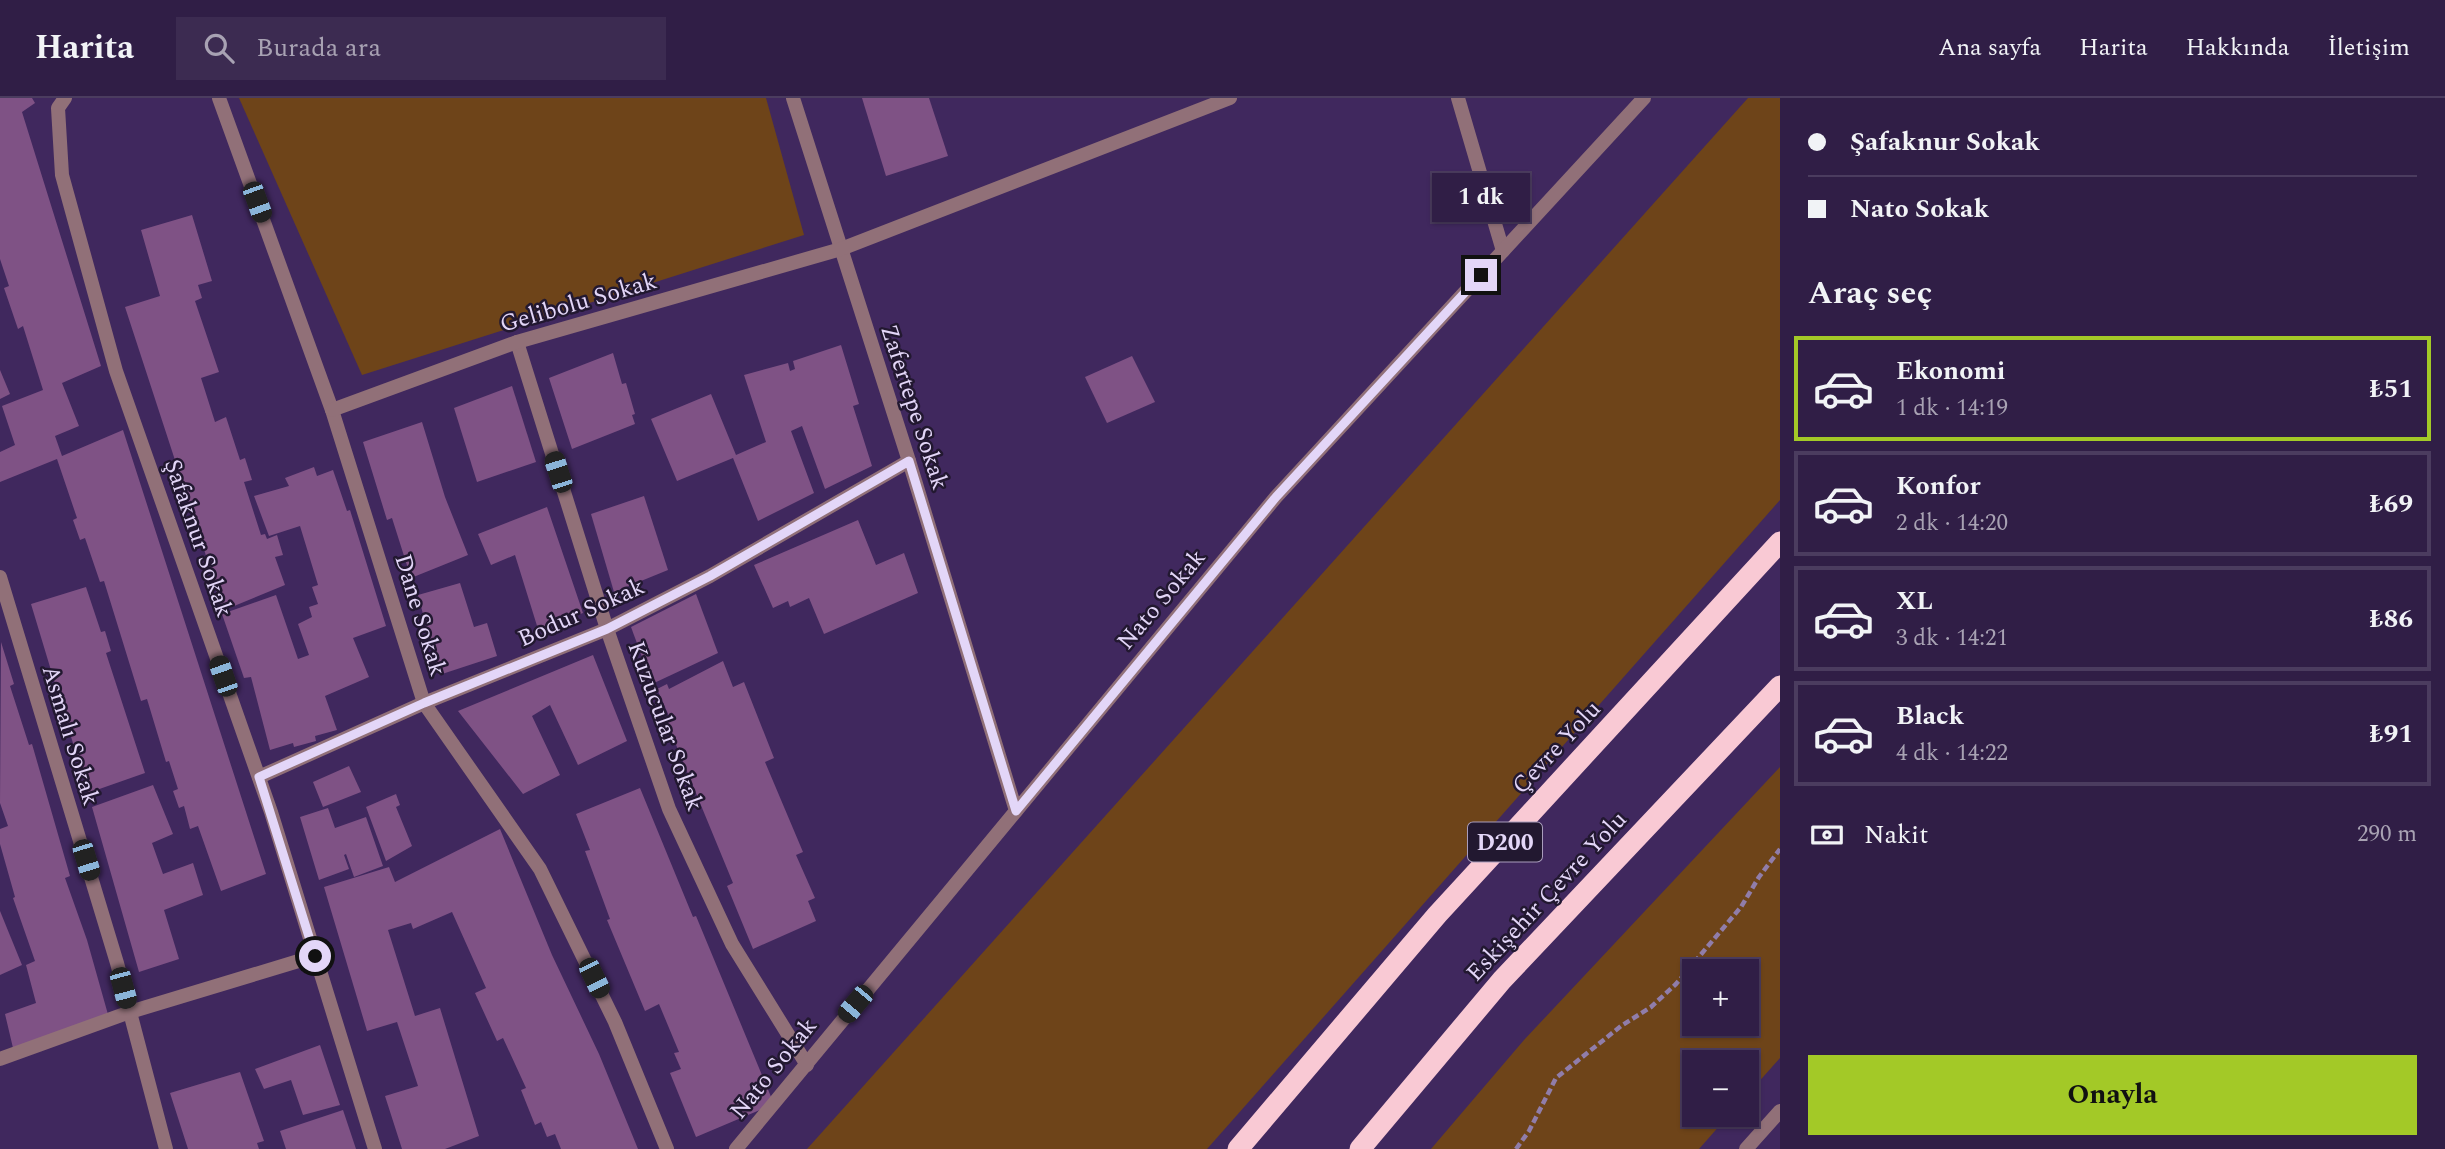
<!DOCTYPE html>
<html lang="tr">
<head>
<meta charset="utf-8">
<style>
  body { margin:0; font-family:Spectral,serif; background:#3c2b51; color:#f1f3f6; height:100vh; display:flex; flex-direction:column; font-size:26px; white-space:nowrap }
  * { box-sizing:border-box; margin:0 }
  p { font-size:23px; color:#a8a2b3 }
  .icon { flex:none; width:38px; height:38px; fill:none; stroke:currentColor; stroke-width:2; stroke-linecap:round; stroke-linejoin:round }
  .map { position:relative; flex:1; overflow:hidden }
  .details { display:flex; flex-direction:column; background:#301e46; width:665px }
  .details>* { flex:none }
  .banner { display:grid; align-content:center; height:154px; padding:0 28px; background:#301e46 }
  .tools { position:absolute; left:1682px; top:861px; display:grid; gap:14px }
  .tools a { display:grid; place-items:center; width:77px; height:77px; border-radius:0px; background:#301e46; box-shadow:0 2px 5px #0004,0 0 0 2px #4b3c5f; font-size:35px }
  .end { position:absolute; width:32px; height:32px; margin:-16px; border:9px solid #e3d6f8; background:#111; box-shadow:0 0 0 4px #111 }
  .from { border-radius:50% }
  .bubble { position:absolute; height:49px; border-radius:0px; background:#301e46; box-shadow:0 2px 5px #0004,0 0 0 2px #4b3c5f; font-size:23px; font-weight:700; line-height:49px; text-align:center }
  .car { position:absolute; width:21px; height:42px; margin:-21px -10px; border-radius:9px; box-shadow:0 0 5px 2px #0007; background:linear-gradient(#222 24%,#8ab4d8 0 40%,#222 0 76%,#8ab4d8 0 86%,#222 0) }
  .banner b { display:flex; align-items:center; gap:24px; height:66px; font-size:26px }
  .banner b+b { border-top:2px solid #4b3c5f }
  .banner i { width:18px; height:18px; background:#f1f3f6 }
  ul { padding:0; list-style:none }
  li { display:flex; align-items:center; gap:21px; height:105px; margin:0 14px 10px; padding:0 14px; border:4px solid #4b3c5f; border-radius:0px }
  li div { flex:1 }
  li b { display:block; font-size:26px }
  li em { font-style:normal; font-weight:700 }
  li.active { border-color:#a3c927 }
  li>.icon { width:63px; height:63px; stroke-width:1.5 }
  h2 { padding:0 28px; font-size:32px; line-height:84px }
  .pay { display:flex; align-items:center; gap:18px; height:77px; padding:0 28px; font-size:26px }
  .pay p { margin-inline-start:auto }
  .button { display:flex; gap:14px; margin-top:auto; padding:14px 28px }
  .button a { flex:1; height:80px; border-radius:0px; background:#a3c927; color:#111; font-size:28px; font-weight:700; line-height:80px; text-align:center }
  header { display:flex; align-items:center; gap:42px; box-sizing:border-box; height:98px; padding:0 35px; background:#301e46; border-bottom:2px solid #4b3c5f }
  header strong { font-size:33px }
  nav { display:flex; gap:38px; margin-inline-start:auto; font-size:24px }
  .search { width:490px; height:63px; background:#3c2b51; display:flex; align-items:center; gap:18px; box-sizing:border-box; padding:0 24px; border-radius:0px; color:#a8a2b3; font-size:26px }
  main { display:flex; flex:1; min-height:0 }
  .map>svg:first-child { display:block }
  .green { fill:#6e4419; fill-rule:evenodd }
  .building { fill:#7f5285 }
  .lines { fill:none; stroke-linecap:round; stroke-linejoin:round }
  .path { stroke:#907daa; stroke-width:4.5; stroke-dasharray:7 3.5; stroke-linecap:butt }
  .street { stroke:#917078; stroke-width:14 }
  .highway { stroke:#f9c9d4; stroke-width:21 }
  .route { stroke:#e3d6f8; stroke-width:9 }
  .labels { text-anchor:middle; stroke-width:5; stroke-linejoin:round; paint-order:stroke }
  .shield { fill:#221830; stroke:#a99dbc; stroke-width:2 }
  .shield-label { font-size:23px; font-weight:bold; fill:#e3d6f8 }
  .street-label { font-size:24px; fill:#e3d6f8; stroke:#221830 }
</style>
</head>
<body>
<header>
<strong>Harita</strong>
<div class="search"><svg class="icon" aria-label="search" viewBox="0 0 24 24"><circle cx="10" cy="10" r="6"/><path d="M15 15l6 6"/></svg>Burada ara</div>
<nav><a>Ana sayfa</a><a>Harita</a><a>Hakkında</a><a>İletişim</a></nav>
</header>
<main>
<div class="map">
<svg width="1780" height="1051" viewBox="0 0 1780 1051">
  <rect width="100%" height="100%" fill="#40285e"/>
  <g class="green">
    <polygon points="239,0 766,0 804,137 362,277"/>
    <polygon points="1748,0 1780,0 1780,402 1207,1051 807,1051"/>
    <path d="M1780 669V960L1747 997 1746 964H1694V1017H1729L1699 1051H1431L1524 942ZM1746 873V926H1694V873Z"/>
  </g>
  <g class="building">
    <polygon points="0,0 32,0 35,5 22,14 101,268 62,285 79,328 55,338 62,358 123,332 266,776 221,793 198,728 190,731 184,708 179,710 173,693 178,691 169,663 166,664 147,601 141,603 104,483 100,484 85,440 80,442 73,422 77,420 57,361 0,384 0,354 15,347 2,308 43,292 23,228 18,231 4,190 9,188 0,161"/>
    <polygon points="862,0 929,0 948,58 886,78"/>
    <polygon points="192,117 212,183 198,187 202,200 195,203 219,274 201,280 215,324 226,319 240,362 245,360 252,382 244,384 261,437 265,436 267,441 277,437 283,457 275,459 285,487 222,513 204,451 125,209 160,198 141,132"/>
    <polygon points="841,247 859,306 853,308 872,368 825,391 802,328 791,333 814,395 758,423 733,360 677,383 651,321 711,296 736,357 766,344 744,277 788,265 790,273 795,271 793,263"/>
    <polygon points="613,255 622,286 626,285 635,316 632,317 635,326 572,351 549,280"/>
    <polygon points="1132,258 1155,304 1107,325 1085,279"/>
    <polygon points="0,272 10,296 0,301"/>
    <polygon points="512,288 536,364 477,384 454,310"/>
    <polygon points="422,324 445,399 468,457 411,480 392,420 387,422 363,344"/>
    <polygon points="314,369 317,378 333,372 347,413 350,412 386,528 353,540 369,579 325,598 337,632 315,638 316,643 294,649 293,645 270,652 251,579 244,580 222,516 276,497 298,561 309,557 298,526 312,519 309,509 318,506 312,489 318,487 300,428 269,438 254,398 289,388 285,380"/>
    <polygon points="644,398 668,472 614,494 591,416"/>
    <polygon points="547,409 583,515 538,531 515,457 491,467 478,436"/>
    <polygon points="858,422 876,467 904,455 918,495 824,536 809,500 790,509 788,503 773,510 754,467"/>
    <polygon points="460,485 474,529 487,525 497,558 439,577 418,497"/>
    <polygon points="86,489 101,534 105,533 111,553 106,555 145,675 88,695 31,506"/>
    <polygon points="696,496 718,555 652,586 631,529"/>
    <polygon points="1,544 14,586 10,588 29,647 32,646 70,778 65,780 87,842 109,920 13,950 5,916 36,905 26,867 35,863 13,800 15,799 0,746 0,731 8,728 0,705"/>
    <polygon points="593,557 627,643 578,667 550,607 532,618 560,677 523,696 458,613"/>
    <polygon points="723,563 733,589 744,584 774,660 765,664 803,754 796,757 815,800 808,803 816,823 753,851 727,788 733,785 665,620 669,618 657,591 667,586 669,591"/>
    <polygon points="349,668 361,694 323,709 313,684"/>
    <polygon points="153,687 173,736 152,745 163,776 193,765 203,797 164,812 179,861 139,874 92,709"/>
    <polygon points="640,690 693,819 696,818 774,1006 696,1039 670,975 681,971 674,955 679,954 659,906 645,913 607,822 610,821 585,753 590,752 576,716"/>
    <polygon points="396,696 400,707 396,709 412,748 386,763 366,709"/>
    <polygon points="328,710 335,730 366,719 383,768 354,779 346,756 344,757 349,771 319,782 300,719"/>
    <polygon points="500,731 552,857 599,956 638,1051 561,1051 555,1036 547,1039 541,1024 535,1027 521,992 526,990 503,940 497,943 475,895 486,890 452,814 413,831 411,825 388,832 415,918 440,910 479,1038 445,1051 402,1051 385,998 418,988 397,924 367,933 324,789 389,769 395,784"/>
    <polygon points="0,813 22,867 0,877"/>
    <polygon points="320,947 340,1007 303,1017 291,982 264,991 255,971"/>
    <polygon points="240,974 264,1043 257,1045 259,1051 188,1051 170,995"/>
    <polygon points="343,1012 356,1051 286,1051 280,1033"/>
  </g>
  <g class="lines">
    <polyline class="path" points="1516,1051 1529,1033 1556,980 1621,928 1651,909 1676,886 1741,809 1759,779 1780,751"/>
    <g class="street">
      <polyline points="65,0 58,10 62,77 116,273 271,714 375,1051"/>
      <polyline points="219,0 332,312 424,605 540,771 615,924 667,1051"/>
      <polyline points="793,0 909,363 1016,713"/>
      <polyline points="1458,0 1503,153"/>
      <polyline points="517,244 607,531 669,711 732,846 807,967"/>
      <polyline points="332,312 517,244 841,151 1230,0"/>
      <polyline points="0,479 117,865 166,1051"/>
      <polyline points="259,679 424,605 607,531 710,478 909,363"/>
      <polyline points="0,961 130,914 315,858"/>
      <polyline points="736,1051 1276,399 1644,0"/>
      <polyline points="1746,1051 1780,1013"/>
    </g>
    <g class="highway">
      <polyline points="1238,1051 1437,817 1780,444"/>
      <polyline points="1360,1051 1502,882 1780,588"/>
    </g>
  </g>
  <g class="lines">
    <polyline class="route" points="315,858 259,679 424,605 607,531 710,478 909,363 1016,713 1276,399 1481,177"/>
  </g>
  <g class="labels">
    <rect class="shield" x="1468" y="724.5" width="74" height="39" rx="5"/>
    <g class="shield-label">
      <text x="1505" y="752">D200</text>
    </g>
    <g class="street-label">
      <text transform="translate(578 204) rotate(-16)" y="8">Gelibolu Sokak</text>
      <text transform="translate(915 309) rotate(72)" y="8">Zafertepe Sokak</text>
      <text transform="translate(199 440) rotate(71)" y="8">Şafaknur Sokak</text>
      <text transform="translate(1161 501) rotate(-50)" y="8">Nato Sokak</text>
      <text transform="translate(581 514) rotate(-24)" y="8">Bodur Sokak</text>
      <text transform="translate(421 517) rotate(73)" y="8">Dane Sokak</text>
      <text transform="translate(666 628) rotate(70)" y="8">Kuzucular Sokak</text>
      <text transform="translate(71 637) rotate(73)" y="8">Asmalı Sokak</text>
      <text transform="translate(1556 649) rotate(-47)" y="8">Çevre Yolu</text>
      <text transform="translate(1546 798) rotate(-47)" y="8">Eskişehir Çevre Yolu</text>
      <text transform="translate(773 970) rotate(-51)" y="8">Nato Sokak</text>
    </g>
  </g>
</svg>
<div class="tools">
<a>+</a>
<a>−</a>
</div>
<i class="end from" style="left:315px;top:858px"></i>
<i class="end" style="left:1481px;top:177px"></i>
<div class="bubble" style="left:1432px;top:75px;width:98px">1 dk</div>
<i class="car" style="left:257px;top:104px;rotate:160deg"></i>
<i class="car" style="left:558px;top:374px;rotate:342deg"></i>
<i class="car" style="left:223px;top:578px;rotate:341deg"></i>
<i class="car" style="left:86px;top:762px;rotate:163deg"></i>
<i class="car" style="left:594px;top:880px;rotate:154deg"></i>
<i class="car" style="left:123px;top:890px;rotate:165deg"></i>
<i class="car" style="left:855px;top:906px;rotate:220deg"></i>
</div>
<section class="details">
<div class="banner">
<b><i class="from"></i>Şafaknur Sokak</b>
<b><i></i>Nato Sokak</b>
</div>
<h2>Araç seç</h2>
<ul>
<li class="active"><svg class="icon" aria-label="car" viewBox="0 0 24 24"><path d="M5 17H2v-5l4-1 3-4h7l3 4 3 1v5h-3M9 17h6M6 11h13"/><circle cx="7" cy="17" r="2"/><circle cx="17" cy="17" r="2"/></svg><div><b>Ekonomi</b><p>1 dk · 14:19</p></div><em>₺51</em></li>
<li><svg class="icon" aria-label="car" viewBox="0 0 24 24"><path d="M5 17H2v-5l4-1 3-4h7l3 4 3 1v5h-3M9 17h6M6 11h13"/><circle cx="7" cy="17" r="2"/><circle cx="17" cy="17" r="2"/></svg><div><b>Konfor</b><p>2 dk · 14:20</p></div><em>₺69</em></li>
<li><svg class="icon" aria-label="car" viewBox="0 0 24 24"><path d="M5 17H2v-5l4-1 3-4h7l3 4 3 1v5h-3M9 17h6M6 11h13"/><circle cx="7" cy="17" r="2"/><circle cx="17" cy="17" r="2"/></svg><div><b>XL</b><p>3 dk · 14:21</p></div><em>₺86</em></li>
<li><svg class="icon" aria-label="car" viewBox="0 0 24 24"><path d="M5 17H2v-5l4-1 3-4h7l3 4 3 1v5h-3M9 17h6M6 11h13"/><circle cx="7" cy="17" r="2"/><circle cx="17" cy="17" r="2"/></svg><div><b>Black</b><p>4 dk · 14:22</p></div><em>₺91</em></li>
</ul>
<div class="pay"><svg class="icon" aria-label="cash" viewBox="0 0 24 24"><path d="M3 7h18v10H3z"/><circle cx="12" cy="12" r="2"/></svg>Nakit<p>290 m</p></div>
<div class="button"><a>Onayla</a></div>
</section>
</main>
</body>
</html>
